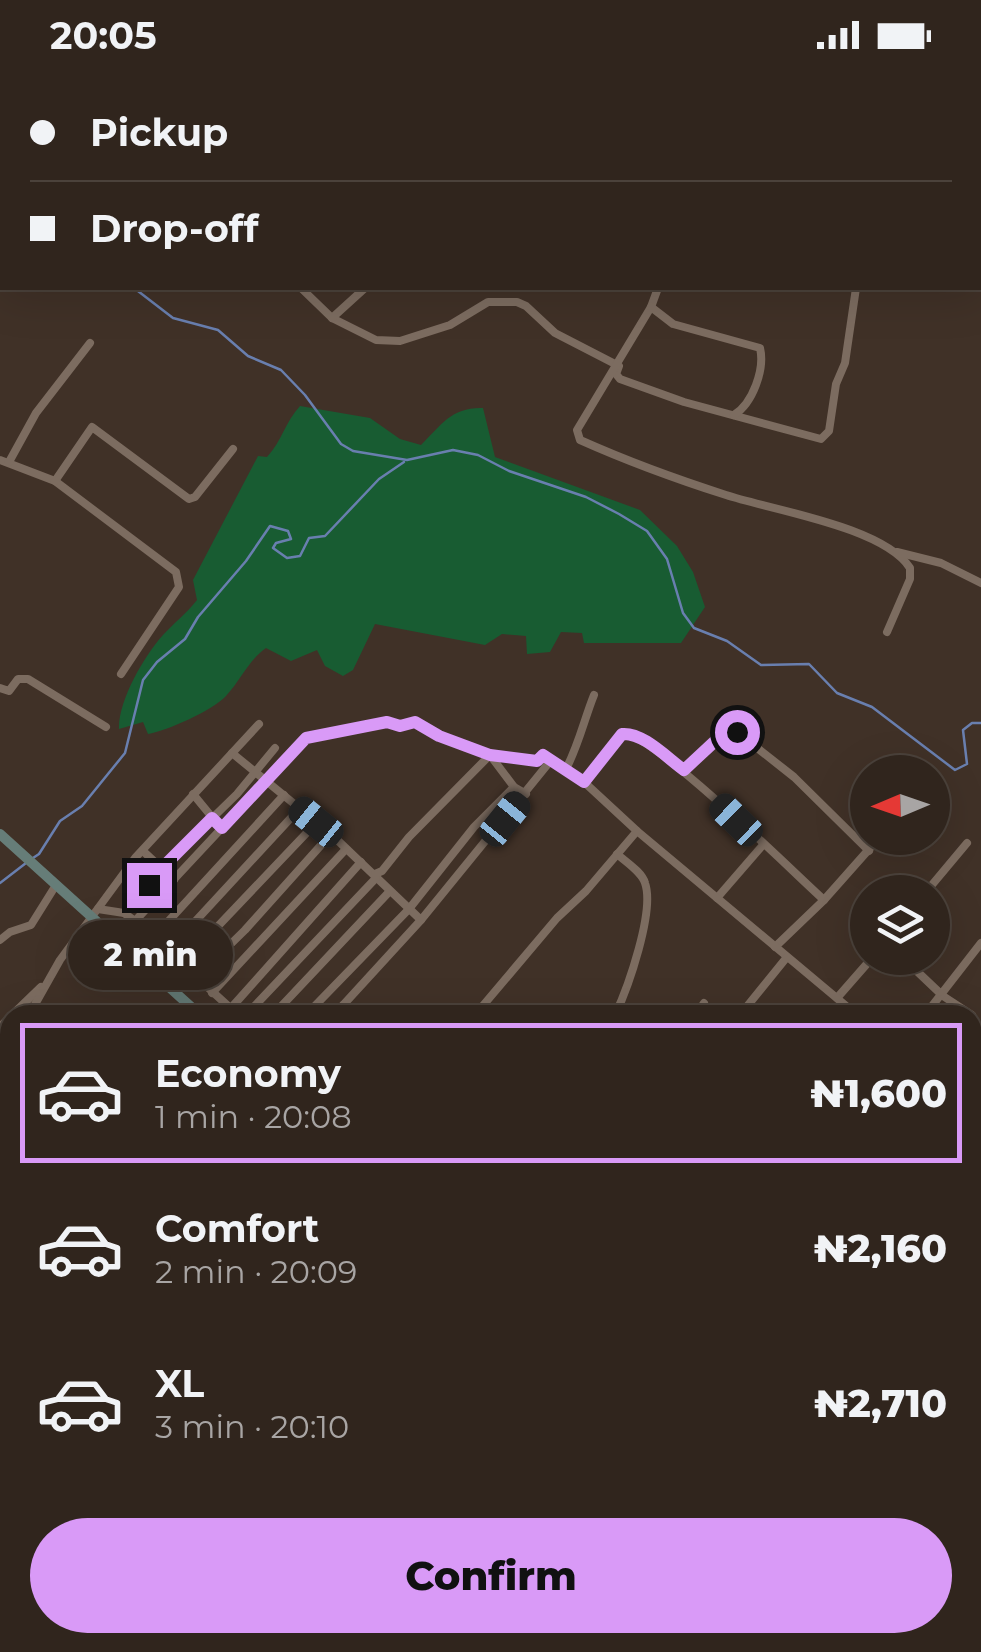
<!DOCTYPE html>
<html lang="en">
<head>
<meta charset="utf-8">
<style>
  body { margin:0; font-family:Montserrat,sans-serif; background:#3c312a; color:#f1f3f6; height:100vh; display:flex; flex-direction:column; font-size:38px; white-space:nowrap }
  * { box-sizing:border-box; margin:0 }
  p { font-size:32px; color:#a8a5a4 }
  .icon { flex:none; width:55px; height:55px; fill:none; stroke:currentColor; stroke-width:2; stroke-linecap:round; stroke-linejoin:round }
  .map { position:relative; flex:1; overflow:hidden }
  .details { position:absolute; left:0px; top:935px; width:982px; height:648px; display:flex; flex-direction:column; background:#30251d; border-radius:30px 30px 0 0; box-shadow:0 10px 40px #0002,0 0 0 2px #4b423b }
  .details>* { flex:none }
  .top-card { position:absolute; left:0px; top:0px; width:982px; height:220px; box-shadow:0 10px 40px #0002,0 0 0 2px #4b423b; display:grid; align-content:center; height:220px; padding:0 30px; background:#30251d }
  .needle { width:65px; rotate:268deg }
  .buttons { position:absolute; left:850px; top:685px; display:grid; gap:20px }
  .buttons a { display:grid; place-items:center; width:100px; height:100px; border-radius:50%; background:#30251d; box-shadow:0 10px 40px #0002,0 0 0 2px #4b423b; font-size:50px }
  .end { position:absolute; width:45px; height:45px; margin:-22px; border:12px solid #d99af7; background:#111; box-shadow:0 0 0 5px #111 }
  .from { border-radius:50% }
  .bubble { position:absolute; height:70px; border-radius:35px; background:#30251d; box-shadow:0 10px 40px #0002,0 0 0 2px #4b423b; font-size:32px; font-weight:800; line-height:70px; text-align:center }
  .car { position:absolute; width:30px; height:60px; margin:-30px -15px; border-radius:12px; box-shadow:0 0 8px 2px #0007; background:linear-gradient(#222 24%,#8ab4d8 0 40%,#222 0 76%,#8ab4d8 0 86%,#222 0) }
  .top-card b { display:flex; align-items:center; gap:35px; height:95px; font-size:38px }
  .top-card b+b { border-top:2px solid #4b423b }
  .top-card i { width:25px; height:25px; background:#f1f3f6 }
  ul { padding:18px 0 0; list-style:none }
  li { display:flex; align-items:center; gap:30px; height:140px; margin:0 20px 15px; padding:0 10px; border:5px solid transparent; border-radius:0px }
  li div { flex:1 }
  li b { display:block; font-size:38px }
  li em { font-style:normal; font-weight:800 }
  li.current { border-color:#d99af7 }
  li>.icon { width:90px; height:90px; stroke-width:1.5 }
  .action { display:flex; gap:20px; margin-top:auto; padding:20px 30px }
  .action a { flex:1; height:115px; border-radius:60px; background:#d99af7; color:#111; font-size:40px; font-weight:800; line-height:115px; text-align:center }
  .status { display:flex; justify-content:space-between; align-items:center; height:70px; padding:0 50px; background:#30251d; direction:ltr }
  .status svg { height:28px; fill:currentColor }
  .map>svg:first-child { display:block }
  .green { fill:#185c32 }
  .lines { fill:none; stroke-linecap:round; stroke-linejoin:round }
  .stream { stroke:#697faf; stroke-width:2.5 }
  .minor { stroke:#7c6c60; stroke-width:8 }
  .secondary { stroke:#667d78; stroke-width:10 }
  .route { stroke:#d99af7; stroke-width:12 }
</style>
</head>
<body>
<div class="status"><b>20:05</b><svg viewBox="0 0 49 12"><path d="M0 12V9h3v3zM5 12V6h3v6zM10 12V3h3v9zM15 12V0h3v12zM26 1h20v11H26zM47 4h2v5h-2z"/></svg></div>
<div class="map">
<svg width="981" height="1582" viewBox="0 0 981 1582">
  <rect width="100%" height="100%" fill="#403127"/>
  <path class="green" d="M300 336 370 348 400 369 421 375C442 354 452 337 483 338L495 387 640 440 677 476 693 502 705 537 681 573H584L582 563 561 562 550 582 527 584 526 566 502 564 485 575 375 554 353 600 343 606 325 596 317 580 291 591 266 578C248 591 241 610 226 626 213 640 167 661 148 664L143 652 119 659C118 631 144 586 163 565 174 553 186 544 197 530L193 510 258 386 267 387C282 371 285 352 300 336Z"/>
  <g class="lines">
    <g class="stream">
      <polyline points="0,101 2,111"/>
      <polyline points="134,218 173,248 218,260 248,286 281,300 305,325 341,374 353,381 407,390 453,380 478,385 509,401 586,427 619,444 647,461 667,489 683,543 694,558 727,571 761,595 809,594 837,623 872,637 955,700 967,694 963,660 972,653 981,653"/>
      <polyline points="33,788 39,784 60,751 82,736 125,683 143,610 157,592 185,569 198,547 246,491 270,456 288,461 291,469 276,473 273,478 287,488 300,486 309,468 325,466 379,409 404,392"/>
      <polyline points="0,813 26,793"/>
    </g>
    <g class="minor">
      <polyline points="27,0 30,2"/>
      <polyline points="154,0 157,2"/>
      <polyline points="248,2 248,0"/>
      <polyline points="555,2 557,0"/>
      <polyline points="638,2 651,2"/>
      <polyline points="662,2 663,0"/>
      <polyline points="771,2 773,0"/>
      <polyline points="864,2 866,0"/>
      <polyline points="980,36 981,35"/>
      <polyline points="301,218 332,248 376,270 400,271 450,255 488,232 517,232 526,236 555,263 619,296 616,304 620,309 684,332 821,369 829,361 836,314 845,293 856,218"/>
      <path d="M658 218 651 237 577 360 580 370C627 391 676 409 726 425 772 440 884 457 910 498V509L887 562"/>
      <path d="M651 237 673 254 760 278C765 299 753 333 734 345"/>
      <polyline points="332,248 365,218"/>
      <polyline points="0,390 55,411 176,502 179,517 121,604"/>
      <polyline points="9,392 36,343 90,273"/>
      <polyline points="55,411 92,357 189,429 195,427 233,379"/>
      <polyline points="897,482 941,493 981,513"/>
      <polyline points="0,618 9,621 18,609 28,609 106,657"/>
      <polyline points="232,683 331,764 421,850"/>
      <path d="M566 699C579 674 584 650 594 625"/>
      <polyline points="684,700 727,660 737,662 794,707 869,781"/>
      <path d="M584 712 622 664C649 659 795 804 824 830"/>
      <polyline points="193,724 216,752"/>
      <polyline points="143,781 174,810"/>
      <polyline points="926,822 967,773"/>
      <polyline points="717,828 762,776"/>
      <polyline points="98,839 124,843 135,851 238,945"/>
      <polyline points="124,843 161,798 237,724 275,678"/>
      <polyline points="135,851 306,668 387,652 401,656 415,652 439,666 490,685 514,717 526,724"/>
      <polyline points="153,868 284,725"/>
      <polyline points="0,870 10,862 31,855 56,815"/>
      <polyline points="775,877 824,830 879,768"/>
      <polyline points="167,882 300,738"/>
      <polyline points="903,888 943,926 972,945"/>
      <polyline points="181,895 317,752"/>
      <polyline points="195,909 245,860 331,764"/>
      <polyline points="212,923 346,779"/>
      <polyline points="837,928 872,888"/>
      <polyline points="343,935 357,945"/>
      <polyline points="231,938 361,792"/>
      <polyline points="12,945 41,917"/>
      <polyline points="29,945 60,890 135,788 259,654"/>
      <polyline points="246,945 376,808 375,804 382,801 409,767 490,685 537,691 543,685 584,712 637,761 857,945"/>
      <polyline points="273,945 389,822"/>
      <polyline points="306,945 409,839 474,757 514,717"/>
      <polyline points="334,945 421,850 552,689"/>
      <polyline points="475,945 557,848 586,821 637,761"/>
      <path d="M615 945C628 918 655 841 645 813 642 802 626 792 617 784"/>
      <polyline points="696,945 704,933"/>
      <polyline points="740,945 787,887"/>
      <polyline points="925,945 981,873"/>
      <polyline points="0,957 10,947"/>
      <polyline points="10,1007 5,1063 10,1103"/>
      <polyline points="972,1052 981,1060"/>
      <polyline points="972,1080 981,1069"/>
      <polyline points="972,1175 981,1173"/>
      <polyline points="0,1397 10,1397"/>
      <polyline points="128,1572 140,1582"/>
      <polyline points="580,1572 591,1582"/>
      <polyline points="102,1582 118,1572"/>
      <polyline points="256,1582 266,1572"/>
      <polyline points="385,1582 392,1572"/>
      <polyline points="548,1582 557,1572"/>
      <polyline points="671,1582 680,1572"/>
    </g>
    <g class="secondary">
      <polyline points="0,764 200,945"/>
      <polyline points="780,1572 785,1582"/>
    </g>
  </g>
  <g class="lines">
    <path class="route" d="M149 815 162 798 212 748 222 758 306 668 387 652 400 656 415 652 439 666 490 685 537 691 543 685 584 712 622 664C643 662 667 688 684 700L727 660 737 662"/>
  </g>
</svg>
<div class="buttons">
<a><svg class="needle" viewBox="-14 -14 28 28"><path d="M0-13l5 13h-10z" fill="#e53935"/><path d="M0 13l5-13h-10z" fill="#a8a5a4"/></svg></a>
<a><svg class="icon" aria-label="layers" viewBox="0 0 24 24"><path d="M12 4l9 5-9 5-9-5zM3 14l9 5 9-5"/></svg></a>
</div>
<i class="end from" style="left:737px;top:662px"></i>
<i class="end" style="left:149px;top:815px"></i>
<div class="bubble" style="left:68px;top:850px;width:165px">2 min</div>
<i class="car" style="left:505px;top:749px;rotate:39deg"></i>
<i class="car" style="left:736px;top:750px;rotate:314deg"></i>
<i class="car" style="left:316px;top:752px;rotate:309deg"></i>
<div class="top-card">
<b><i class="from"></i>Pickup</b>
<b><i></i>Drop-off</b>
</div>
<section class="details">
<ul>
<li class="current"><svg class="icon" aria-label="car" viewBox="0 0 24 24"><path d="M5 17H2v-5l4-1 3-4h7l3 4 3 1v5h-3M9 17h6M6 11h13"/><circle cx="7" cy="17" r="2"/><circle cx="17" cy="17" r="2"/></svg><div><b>Economy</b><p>1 min · 20:08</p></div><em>₦1,600</em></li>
<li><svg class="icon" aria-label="car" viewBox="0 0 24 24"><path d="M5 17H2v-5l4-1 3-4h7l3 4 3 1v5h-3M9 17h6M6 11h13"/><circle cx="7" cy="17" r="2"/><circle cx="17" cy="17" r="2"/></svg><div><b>Comfort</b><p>2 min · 20:09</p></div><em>₦2,160</em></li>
<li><svg class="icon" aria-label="car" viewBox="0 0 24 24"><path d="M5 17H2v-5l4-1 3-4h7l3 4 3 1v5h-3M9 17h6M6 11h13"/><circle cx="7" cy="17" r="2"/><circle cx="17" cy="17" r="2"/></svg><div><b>XL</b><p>3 min · 20:10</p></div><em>₦2,710</em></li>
</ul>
<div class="action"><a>Confirm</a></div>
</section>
</div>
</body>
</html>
